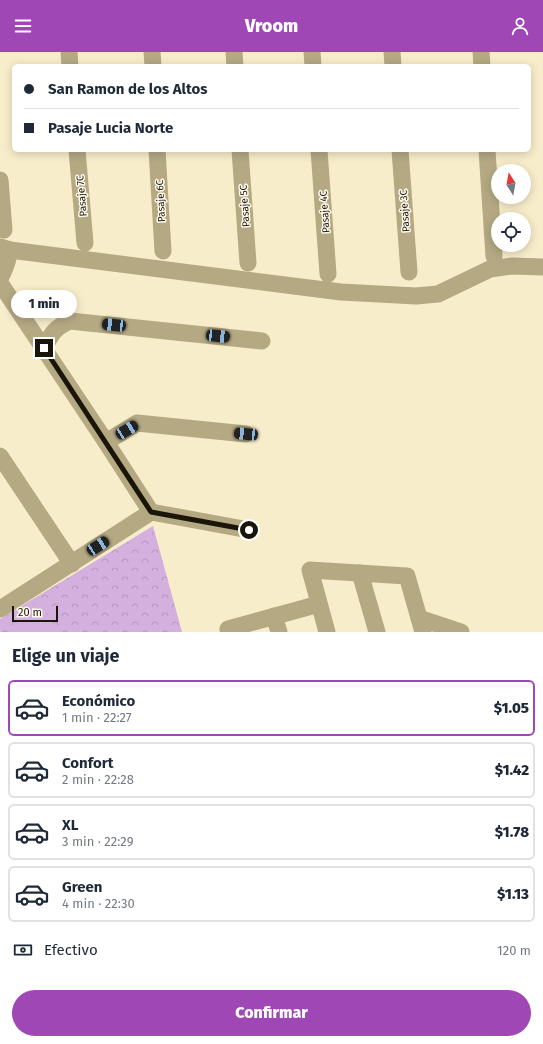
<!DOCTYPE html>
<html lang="es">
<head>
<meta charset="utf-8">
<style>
  body { margin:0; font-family:"Fira Sans",sans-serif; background:#f2f2f3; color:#1f2937; height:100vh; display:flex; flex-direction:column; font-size:15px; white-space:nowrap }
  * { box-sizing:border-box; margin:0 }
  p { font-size:13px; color:#747a83 }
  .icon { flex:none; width:22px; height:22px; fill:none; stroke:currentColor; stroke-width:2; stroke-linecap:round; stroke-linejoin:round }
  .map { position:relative; height:580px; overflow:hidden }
  .drawer { display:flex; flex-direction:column; background:#fff; flex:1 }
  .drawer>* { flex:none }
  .banner { position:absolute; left:12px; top:12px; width:519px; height:88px; border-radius:6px; box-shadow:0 2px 10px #0003; display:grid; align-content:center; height:88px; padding:0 12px; background:#fff }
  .needle { width:26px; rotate:349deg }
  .buttons { position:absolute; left:491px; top:112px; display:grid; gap:8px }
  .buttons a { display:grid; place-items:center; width:40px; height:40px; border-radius:50%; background:#fff; box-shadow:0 2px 10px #0003; font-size:20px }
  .scale { position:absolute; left:12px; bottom:10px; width:46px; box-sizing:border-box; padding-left:4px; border:2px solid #191509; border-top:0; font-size:11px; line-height:14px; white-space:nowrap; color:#191509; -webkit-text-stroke:3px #fffaec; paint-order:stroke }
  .end { position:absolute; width:18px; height:18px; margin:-9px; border:5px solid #191509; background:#fff; box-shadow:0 0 0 2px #fff }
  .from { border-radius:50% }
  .bubble { position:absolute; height:28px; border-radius:14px; background:#fff; box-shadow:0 2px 10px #0003; font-size:13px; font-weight:800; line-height:28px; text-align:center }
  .car { position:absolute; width:12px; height:24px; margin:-12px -6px; border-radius:5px; box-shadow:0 0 3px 1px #0007; background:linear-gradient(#222 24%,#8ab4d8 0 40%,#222 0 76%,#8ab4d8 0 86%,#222 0) }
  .banner b { display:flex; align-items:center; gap:14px; height:38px; font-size:15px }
  .banner b+b { border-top:1px solid #e0e1e3 }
  .banner i { width:10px; height:10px; background:#1f2937 }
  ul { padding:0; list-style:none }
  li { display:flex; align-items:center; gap:12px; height:56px; margin:0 8px 6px; padding:0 4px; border:2px solid #e0e1e3; border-radius:6px }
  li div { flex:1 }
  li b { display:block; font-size:15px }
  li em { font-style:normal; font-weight:800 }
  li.selected { border-color:#9e47b5 }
  li>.icon { width:36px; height:36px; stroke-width:1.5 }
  h2 { padding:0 12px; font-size:18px; line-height:48px }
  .pay { display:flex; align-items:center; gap:10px; height:44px; padding:0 12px; font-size:15px }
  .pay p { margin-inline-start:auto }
  .primary-button { display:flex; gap:8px; margin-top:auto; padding:8px 12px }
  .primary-button a { flex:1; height:46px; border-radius:24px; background:#9e47b5; color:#fff; font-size:16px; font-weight:800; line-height:46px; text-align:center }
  header { display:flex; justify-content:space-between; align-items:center; height:52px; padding:0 12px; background:#9e47b5; color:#fff; font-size:18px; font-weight:800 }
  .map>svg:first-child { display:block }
  .park { fill:url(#park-crowns) }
  .pitch { fill:#d3b0de }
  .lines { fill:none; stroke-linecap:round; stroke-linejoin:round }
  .minor { stroke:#b5a984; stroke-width:17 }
  .route { stroke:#191509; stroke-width:5 }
  .labels { text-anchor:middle; stroke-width:3; stroke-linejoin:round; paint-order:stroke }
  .street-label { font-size:10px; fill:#191509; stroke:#fffaec }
</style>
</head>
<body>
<header><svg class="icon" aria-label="menu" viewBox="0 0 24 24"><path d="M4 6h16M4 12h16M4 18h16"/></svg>Vroom<svg class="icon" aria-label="person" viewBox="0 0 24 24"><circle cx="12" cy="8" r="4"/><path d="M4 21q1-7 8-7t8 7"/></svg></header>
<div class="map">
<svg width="543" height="580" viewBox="0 0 543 580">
  <defs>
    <pattern id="park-crowns" width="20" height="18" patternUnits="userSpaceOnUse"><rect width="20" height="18" fill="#d3b0de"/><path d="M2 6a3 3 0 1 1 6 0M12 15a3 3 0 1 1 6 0" fill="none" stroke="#b596bd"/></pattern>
  </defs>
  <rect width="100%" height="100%" fill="#f8edca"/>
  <polygon class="park" points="153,474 182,580 0,580 0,567"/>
  <polygon class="pitch" points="39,549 58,580 22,580 13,565"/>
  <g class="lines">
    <g class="minor">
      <polyline points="69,0 70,14"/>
      <polyline points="152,0 153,14"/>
      <polyline points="234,0 235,14"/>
      <polyline points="312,0 313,14"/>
      <polyline points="392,0 393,14"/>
      <polyline points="481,0 482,14"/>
      <polyline points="77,98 85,191"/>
      <polyline points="157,98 163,199"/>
      <polyline points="240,98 248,211"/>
      <polyline points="319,98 328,222"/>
      <polyline points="400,98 409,220"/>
      <polyline points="487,98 494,204"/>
      <polyline points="0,128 4,178"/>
      <polyline points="0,195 10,198 341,240 416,244 438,242 490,217 512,214 543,215"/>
      <path d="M0 226C6 217 8 208 10 198"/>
      <polyline points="0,231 106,390 151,460"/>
      <path d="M44 296C52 281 54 276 70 269L262 289"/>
      <polyline points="106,390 137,371 246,382"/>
      <polyline points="0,404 72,512"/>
      <polyline points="360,521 377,580"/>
      <polyline points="0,557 151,460 249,478"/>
      <polyline points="274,564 279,580"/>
      <polyline points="419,566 461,580"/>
      <polyline points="229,580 228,577 319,552"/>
      <polyline points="327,580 310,518 407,524 423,580"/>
    </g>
  </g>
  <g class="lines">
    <polyline class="route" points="44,296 151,460 249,478"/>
  </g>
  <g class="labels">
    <g class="street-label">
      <text transform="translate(81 144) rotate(-95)" y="4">Pasaje 7C</text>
      <text transform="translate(160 149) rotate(-93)" y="4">Pasaje 6C</text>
      <text transform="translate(244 154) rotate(-94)" y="4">Pasaje 5C</text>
      <text transform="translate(404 159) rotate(-94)" y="4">Pasaje 3C</text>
      <text transform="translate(324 160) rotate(-94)" y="4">Pasaje 4C</text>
    </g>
  </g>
</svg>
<div class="buttons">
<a><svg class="needle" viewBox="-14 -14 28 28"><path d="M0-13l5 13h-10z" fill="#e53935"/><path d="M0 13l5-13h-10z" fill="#747a83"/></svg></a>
<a><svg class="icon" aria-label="locate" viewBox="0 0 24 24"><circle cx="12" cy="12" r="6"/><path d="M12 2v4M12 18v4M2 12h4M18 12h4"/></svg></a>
</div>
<div class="scale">20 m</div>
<i class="end from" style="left:249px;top:478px"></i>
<i class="end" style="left:44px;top:296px"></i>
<div class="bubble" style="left:11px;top:238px;width:66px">1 min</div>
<i class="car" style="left:114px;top:273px;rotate:276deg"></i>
<i class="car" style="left:218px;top:284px;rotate:96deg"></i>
<i class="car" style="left:127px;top:378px;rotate:59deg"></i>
<i class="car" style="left:246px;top:382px;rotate:275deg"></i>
<i class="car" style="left:98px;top:494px;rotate:57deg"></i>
<div class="banner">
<b><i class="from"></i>San Ramon de los Altos</b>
<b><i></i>Pasaje Lucia Norte</b>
</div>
</div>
<section class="drawer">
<h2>Elige un viaje</h2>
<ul>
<li class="selected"><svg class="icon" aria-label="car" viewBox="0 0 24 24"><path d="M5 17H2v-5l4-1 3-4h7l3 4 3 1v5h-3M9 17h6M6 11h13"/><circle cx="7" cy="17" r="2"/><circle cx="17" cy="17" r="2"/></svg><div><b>Económico</b><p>1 min · 22:27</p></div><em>$1.05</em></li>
<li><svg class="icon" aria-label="car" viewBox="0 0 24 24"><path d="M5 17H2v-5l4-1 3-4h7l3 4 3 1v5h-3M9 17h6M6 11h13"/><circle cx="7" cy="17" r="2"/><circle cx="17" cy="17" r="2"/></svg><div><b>Confort</b><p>2 min · 22:28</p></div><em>$1.42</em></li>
<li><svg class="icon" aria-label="car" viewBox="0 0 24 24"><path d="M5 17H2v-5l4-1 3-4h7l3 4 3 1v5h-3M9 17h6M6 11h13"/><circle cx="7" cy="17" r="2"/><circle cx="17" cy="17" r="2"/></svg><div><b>XL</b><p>3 min · 22:29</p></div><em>$1.78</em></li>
<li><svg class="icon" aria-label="car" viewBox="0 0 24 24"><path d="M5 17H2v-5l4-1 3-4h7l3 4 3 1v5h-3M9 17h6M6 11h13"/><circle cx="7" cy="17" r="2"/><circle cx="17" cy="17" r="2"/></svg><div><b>Green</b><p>4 min · 22:30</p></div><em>$1.13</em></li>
</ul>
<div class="pay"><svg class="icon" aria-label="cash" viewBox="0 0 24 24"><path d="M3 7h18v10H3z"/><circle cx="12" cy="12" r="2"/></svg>Efectivo<p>120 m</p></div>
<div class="primary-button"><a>Confirmar</a></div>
</section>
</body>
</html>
